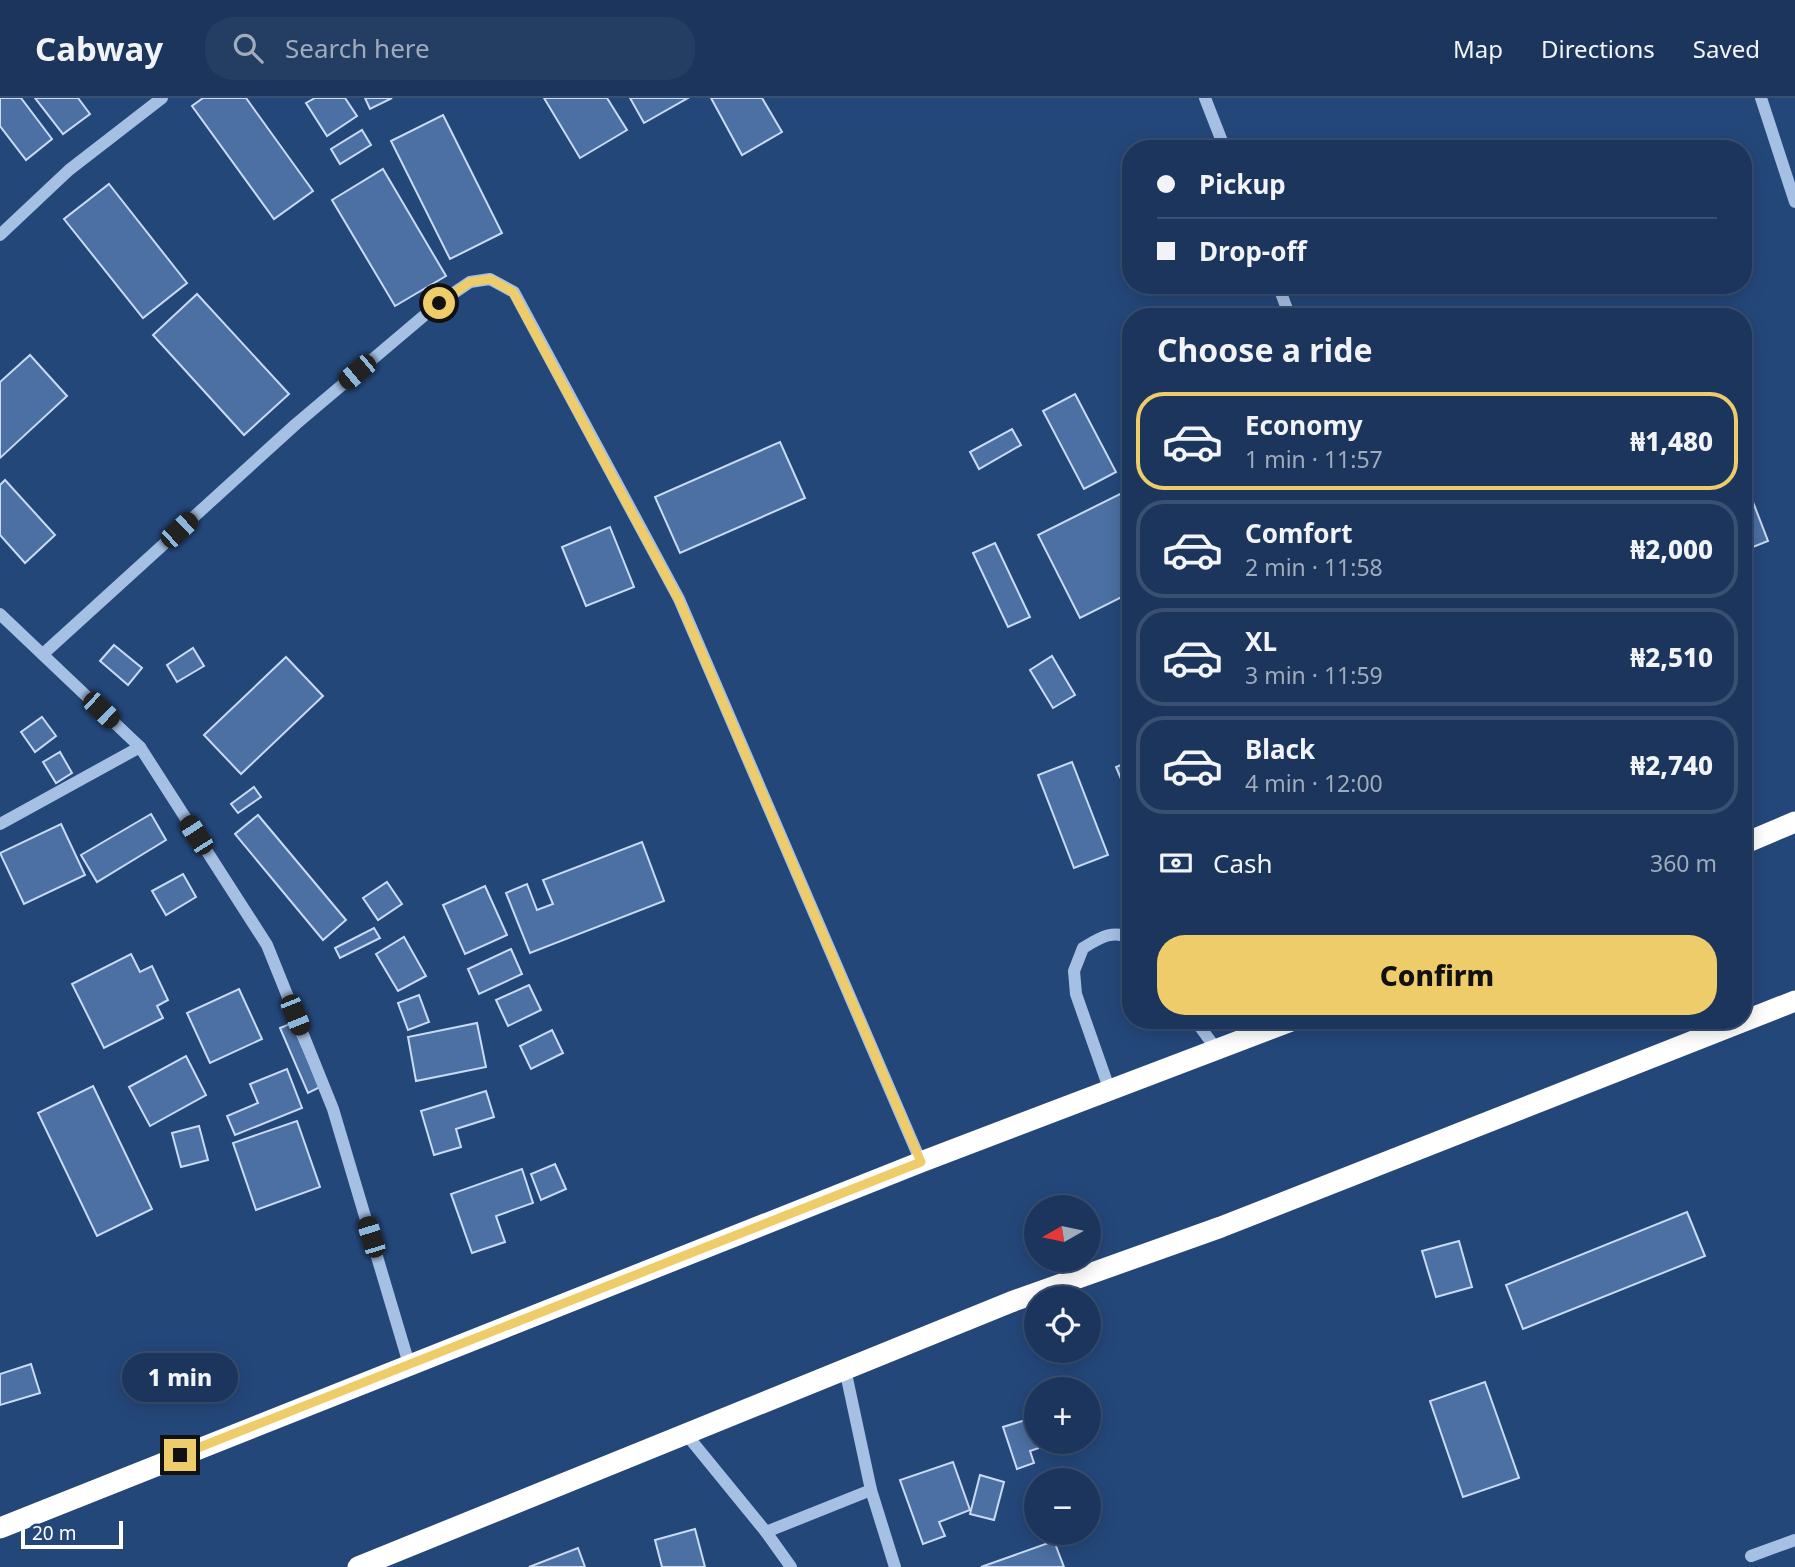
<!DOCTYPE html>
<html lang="en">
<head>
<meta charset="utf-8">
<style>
  body { margin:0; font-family:"Noto Sans",sans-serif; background:#243d62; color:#f1f3f6; height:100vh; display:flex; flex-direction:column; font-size:26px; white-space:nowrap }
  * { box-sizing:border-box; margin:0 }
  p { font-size:23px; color:#a0abbb }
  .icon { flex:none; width:38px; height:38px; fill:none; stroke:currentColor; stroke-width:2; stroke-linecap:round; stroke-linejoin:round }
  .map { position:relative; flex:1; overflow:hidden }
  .panel { position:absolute; left:1122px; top:210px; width:630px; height:721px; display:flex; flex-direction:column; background:#1b355c; border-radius:28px; box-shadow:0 4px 18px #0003,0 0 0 2px #395072 }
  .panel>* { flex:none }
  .hud { position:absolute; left:1122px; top:42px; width:630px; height:154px; border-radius:28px; box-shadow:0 4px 18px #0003,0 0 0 2px #395072; display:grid; align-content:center; height:154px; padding:0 35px; background:#1b355c }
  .needle { width:46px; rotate:261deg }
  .controls { position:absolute; left:1024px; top:1097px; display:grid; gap:14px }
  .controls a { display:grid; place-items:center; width:77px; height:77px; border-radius:50%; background:#1b355c; box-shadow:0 4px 18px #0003,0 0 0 2px #395072; font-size:35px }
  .scale { position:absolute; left:21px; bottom:18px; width:102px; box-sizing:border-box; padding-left:7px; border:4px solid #fff; border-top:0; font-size:19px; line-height:24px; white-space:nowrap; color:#fff; -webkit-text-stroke:5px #24477a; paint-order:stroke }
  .end { position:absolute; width:32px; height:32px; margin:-16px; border:9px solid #efcc6a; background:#111; box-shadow:0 0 0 4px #111 }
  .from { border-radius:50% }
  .bubble { position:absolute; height:49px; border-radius:24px; background:#1b355c; box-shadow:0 4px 18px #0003,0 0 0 2px #395072; font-size:23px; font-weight:800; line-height:49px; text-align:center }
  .car { position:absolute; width:21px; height:42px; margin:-21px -10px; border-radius:9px; box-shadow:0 0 5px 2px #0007; background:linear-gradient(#222 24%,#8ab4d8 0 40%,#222 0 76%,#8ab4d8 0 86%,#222 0) }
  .hud b { display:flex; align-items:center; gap:24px; height:66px; font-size:26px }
  .hud b+b { border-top:2px solid #395072 }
  .hud i { width:18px; height:18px; background:#f1f3f6 }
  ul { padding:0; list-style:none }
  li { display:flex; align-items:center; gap:21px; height:98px; margin:0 14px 10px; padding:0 21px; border:4px solid #395072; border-radius:28px }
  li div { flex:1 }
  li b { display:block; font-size:26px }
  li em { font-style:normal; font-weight:800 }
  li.on { border-color:#efcc6a }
  li>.icon { width:63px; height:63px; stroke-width:1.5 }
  h2 { padding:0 35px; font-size:32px; line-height:84px }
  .pay { display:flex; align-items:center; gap:18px; height:77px; padding:0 35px; font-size:26px }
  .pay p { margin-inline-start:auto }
  .button { display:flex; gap:14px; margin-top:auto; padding:14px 35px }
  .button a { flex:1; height:80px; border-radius:28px; background:#efcc6a; color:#111; font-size:28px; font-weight:800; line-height:80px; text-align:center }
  header { display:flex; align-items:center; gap:42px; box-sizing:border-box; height:98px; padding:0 35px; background:#1b355c; border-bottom:2px solid #395072 }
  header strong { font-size:33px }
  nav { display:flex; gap:38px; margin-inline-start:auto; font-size:24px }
  .search { width:490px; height:63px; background:#243d62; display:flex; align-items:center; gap:18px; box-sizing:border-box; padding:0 24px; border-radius:28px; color:#a0abbb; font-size:26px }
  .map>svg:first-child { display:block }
  .building { fill:#4c70a3; stroke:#c9dbf3; stroke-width:2 }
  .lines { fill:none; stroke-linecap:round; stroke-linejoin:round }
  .minor { stroke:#a6c0e4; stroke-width:12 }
  .highway { stroke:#fff; stroke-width:21 }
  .route { stroke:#efcc6a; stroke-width:9 }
</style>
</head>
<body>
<header>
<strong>Cabway</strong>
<div class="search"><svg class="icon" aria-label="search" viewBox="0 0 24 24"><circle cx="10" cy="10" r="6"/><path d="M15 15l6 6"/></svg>Search here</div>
<nav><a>Map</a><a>Directions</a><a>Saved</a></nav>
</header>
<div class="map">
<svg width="1795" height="1469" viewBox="0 0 1795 1469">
  <rect width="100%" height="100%" fill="#24477a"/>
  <g class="building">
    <polygon points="0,0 21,0 52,41 26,62 0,28"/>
    <polygon points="35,0 78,0 90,16 63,36"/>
    <polygon points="203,0 246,0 313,93 274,121 192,8"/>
    <polygon points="315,0 345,0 357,18 327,38 306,5"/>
    <polygon points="365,0 392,0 370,11"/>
    <polygon points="544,0 607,0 627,32 580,60"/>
    <polygon points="630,0 688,0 644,25"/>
    <polygon points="711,0 762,0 782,34 742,57"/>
    <polygon points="443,17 502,135 450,161 391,43"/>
    <polygon points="362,32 371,47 340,66 331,51"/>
    <polygon points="383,71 446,178 395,208 332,102"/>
    <polygon points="109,86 187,185 143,220 64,121"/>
    <polygon points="197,196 289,296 244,337 153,237"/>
    <polygon points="30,257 67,298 0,360 0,284"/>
    <polygon points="1075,296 1116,374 1084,391 1043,313"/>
    <polygon points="1012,331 1021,347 979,371 970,354"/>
    <polygon points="780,344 805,400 680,455 655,399"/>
    <polygon points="1743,378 1768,443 1743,453"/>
    <polygon points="5,382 55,437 25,465 0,437 0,387"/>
    <polygon points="1130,391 1130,495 1080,520 1038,437"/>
    <polygon points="610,429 634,489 586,508 562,449"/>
    <polygon points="995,445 1030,519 1008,529 973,455"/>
    <polygon points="114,547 142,570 128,587 100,563"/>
    <polygon points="193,550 204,568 177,584 167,567"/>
    <polygon points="1052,558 1075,597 1053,610 1030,572"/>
    <polygon points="286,559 323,598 241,676 204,637"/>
    <polygon points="42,619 56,638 35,654 21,634"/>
    <polygon points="60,654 72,675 56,685 43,664"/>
    <polygon points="1130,663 1130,702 1116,669"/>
    <polygon points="1072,664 1108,757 1074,770 1038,677"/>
    <polygon points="254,689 261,699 238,715 231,706"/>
    <polygon points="151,716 166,742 97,784 81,757"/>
    <polygon points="258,717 346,822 323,842 235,736"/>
    <polygon points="61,726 85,777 24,806 0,755"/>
    <polygon points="642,744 664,803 530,855 506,795 527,786 537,812 553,806 543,782"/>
    <polygon points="183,776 196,799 166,817 152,793"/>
    <polygon points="387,784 402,806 378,822 363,800"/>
    <polygon points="485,788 507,837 465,856 443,807"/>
    <polygon points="374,830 380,840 340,860 335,850"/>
    <polygon points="404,839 426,878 398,893 376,856"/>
    <polygon points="511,851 522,876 479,896 468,871"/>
    <polygon points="131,856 140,874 152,868 168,902 157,908 163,920 104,950 72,886"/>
    <polygon points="529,887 541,912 508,928 496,902"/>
    <polygon points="239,891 262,941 210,965 187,915"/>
    <polygon points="419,897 429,924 408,932 398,905"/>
    <polygon points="292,925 320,989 308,995 280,930"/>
    <polygon points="477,925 486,969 416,983 408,939"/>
    <polygon points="552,932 563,955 531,971 520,948"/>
    <polygon points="186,958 206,997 150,1028 129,989"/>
    <polygon points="287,971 302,1010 235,1037 227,1018 258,1005 250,986"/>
    <polygon points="93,988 152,1111 97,1138 38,1015"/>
    <polygon points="486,993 494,1019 456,1031 461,1049 434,1057 421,1013"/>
    <polygon points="297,1023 320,1089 256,1112 233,1045"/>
    <polygon points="199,1028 208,1062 181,1069 172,1035"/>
    <polygon points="555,1066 566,1091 541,1102 531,1076"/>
    <polygon points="522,1071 533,1105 496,1118 505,1144 472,1155 451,1096"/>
    <polygon points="1687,1114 1705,1158 1523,1231 1506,1187"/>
    <polygon points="1459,1143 1472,1189 1436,1199 1422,1153"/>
    <polygon points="31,1266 40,1295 0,1307 0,1276"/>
    <polygon points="1485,1284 1519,1380 1463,1399 1430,1303"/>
    <polygon points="1032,1320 1036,1332 1036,1344 1040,1344 1042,1349 1030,1353 1034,1365 1017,1371 1003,1329"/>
    <polygon points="953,1364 970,1412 939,1424 945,1438 923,1446 900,1382"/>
    <polygon points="980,1377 1004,1384 994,1422 970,1416"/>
    <polygon points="695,1431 705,1469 662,1469 655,1442"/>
    <polygon points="1054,1443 1064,1469 981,1469"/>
    <polygon points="578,1450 585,1469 529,1469"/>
  </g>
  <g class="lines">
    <g class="minor">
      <polyline points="1205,0 1225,51"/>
      <polyline points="1761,0 1795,104"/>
      <polyline points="0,137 69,72 162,0"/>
      <polyline points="1278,187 1290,219"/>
      <polyline points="0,516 140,649 267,847 333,1011 409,1266"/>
      <polyline points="43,556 296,326 439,205 470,184 490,181 514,194 679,501 921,1064"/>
      <polyline points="0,726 140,649"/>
      <polyline points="1195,922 1217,952"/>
      <path d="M1110 993 1076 896 1074 873 1083 850C1098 841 1114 830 1130 841"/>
      <polyline points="845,1271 871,1392 895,1469"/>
      <polyline points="686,1336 766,1434 791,1469"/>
      <polyline points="766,1434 871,1392"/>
      <polyline points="1751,1458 1795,1442"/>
    </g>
    <g class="highway">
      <polyline points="1743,746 1795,724"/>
      <polyline points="0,1430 921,1064 1294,922"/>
      <polyline points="358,1469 1011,1204 1221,1129 1795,903"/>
    </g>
  </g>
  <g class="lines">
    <polyline class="route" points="180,1357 921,1064 679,502 513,194 490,181 470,184 439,205"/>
  </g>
</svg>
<div class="controls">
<a><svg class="needle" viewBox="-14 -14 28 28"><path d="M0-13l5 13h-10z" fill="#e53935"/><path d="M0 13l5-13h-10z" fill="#a0abbb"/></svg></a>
<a><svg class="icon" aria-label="locate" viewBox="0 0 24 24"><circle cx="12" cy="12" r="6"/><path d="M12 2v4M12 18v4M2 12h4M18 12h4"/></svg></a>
<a>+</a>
<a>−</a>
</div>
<div class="scale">20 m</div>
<i class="end from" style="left:439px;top:205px"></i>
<i class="end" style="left:180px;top:1357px"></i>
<div class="bubble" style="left:122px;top:1255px;width:116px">1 min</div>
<i class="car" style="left:357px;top:274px;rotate:230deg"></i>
<i class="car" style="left:179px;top:432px;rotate:47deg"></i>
<i class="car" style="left:101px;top:612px;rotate:134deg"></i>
<i class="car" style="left:196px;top:737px;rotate:327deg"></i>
<i class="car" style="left:295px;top:917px;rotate:158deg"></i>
<i class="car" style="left:371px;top:1139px;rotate:343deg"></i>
<div class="hud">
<b><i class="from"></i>Pickup</b>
<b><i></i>Drop-off</b>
</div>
<section class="panel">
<h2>Choose a ride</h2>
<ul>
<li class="on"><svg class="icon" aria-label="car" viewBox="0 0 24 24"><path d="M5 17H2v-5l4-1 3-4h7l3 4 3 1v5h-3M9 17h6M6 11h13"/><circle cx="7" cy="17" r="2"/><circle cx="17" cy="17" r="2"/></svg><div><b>Economy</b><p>1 min · 11:57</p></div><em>₦1,480</em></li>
<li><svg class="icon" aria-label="car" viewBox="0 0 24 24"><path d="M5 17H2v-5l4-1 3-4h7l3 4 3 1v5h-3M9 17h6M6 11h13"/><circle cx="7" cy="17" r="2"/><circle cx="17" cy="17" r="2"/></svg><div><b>Comfort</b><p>2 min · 11:58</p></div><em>₦2,000</em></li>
<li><svg class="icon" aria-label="car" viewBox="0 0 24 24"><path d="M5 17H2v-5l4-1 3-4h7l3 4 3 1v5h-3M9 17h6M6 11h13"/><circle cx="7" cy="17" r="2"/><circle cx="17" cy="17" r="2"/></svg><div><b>XL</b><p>3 min · 11:59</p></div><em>₦2,510</em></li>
<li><svg class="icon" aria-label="car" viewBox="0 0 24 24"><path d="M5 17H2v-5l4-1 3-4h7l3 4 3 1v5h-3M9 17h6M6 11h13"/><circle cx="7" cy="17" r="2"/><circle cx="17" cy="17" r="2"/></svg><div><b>Black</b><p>4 min · 12:00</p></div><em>₦2,740</em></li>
</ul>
<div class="pay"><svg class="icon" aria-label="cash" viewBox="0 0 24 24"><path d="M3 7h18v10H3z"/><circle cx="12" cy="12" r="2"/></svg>Cash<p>360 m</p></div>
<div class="button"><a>Confirm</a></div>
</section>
</div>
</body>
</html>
